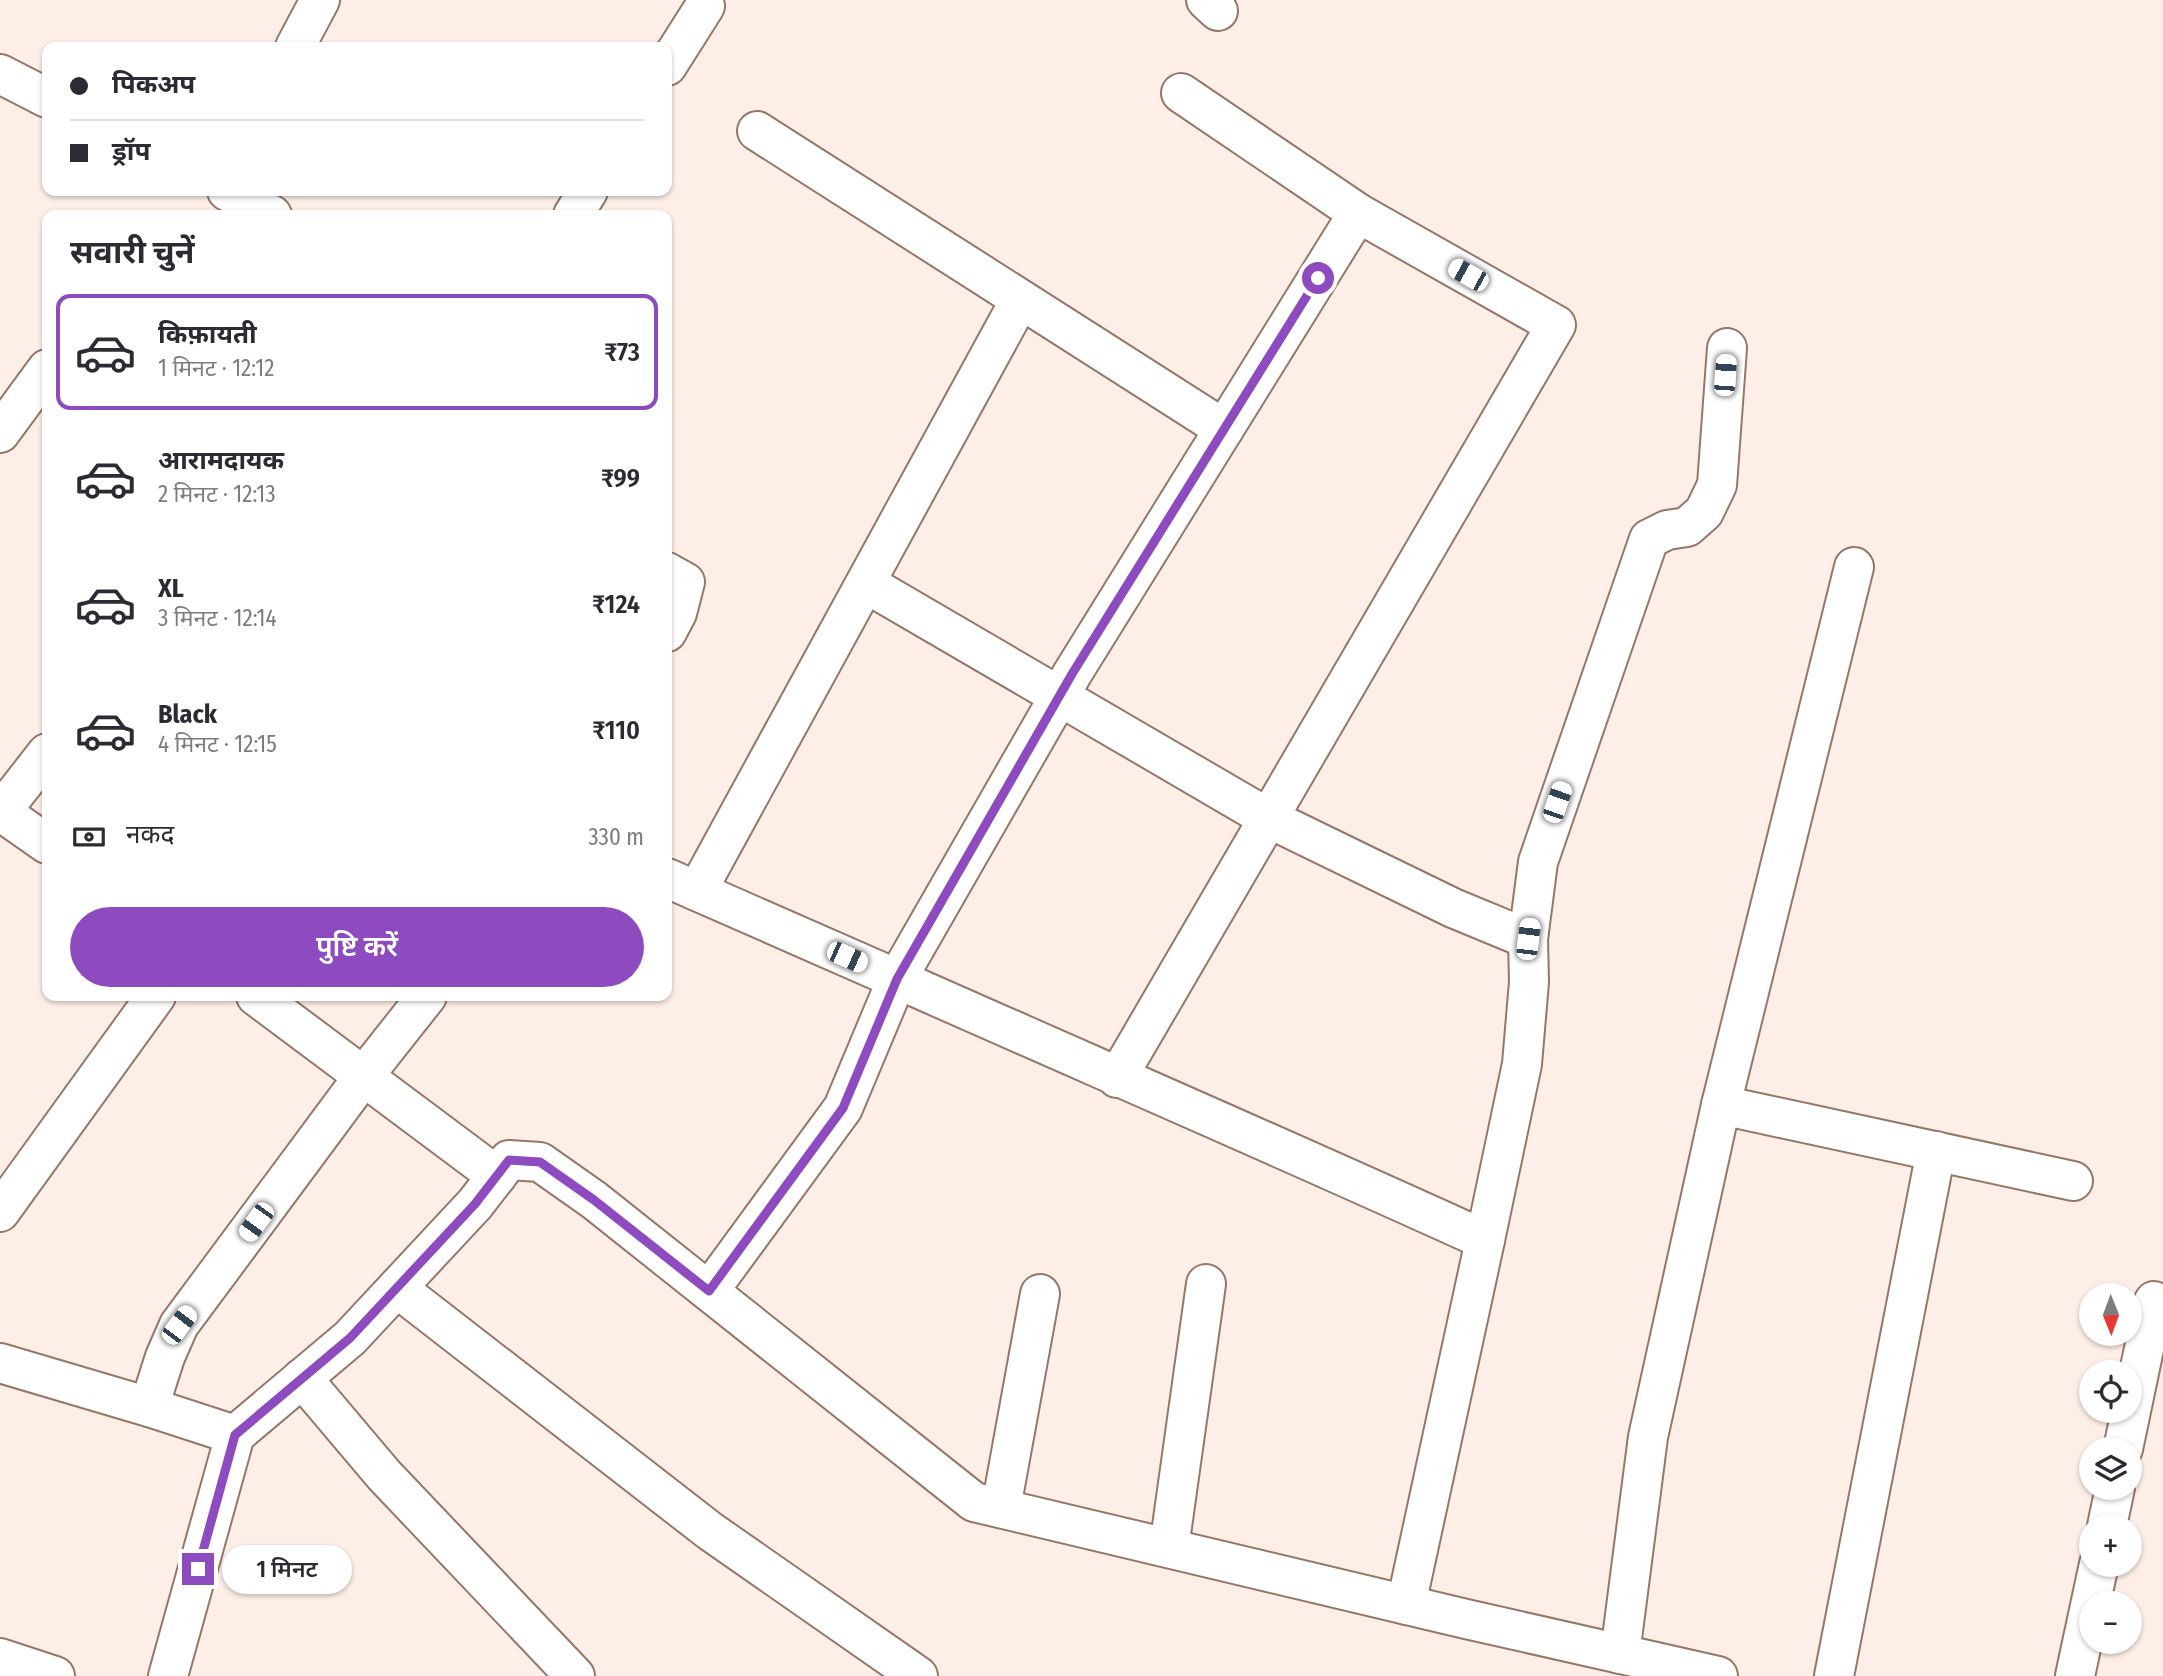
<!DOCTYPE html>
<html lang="hi">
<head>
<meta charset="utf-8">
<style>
  body { margin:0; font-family:"Fira Sans Condensed","Noto Sans Devanagari",sans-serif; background:#f2f2f3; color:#2b2b33; height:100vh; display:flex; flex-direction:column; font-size:26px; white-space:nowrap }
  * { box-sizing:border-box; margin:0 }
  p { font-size:23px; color:#7c7c81 }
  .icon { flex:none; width:38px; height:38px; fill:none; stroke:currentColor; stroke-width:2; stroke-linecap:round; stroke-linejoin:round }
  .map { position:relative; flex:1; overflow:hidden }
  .sheet { position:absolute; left:42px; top:210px; width:630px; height:791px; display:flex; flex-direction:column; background:#fff; border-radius:14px; box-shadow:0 2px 5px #0004 }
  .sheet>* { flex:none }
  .guide { position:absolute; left:42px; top:42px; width:630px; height:154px; border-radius:14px; box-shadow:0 2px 5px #0004; display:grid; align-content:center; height:154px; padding:0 28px; background:#fff }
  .needle { width:46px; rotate:179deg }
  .controls { position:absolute; left:2079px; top:1283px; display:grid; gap:14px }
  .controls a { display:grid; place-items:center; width:63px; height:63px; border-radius:50%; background:#fff; box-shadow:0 2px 5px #0004; font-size:35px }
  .end { position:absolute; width:32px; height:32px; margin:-16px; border:9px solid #8d4bbf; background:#fff; box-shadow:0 0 0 4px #fff }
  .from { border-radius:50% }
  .bubble { position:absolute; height:49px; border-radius:24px; background:#fff; box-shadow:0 2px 5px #0004; font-size:23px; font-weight:600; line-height:49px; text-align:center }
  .car { position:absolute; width:21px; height:42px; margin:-21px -10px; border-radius:9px; box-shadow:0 0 5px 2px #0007; background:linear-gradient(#fff 24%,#345 0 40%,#fff 0 76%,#345 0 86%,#fff 0) }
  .guide b { display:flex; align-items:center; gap:24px; height:66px; font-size:26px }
  .guide b+b { border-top:2px solid #e1e1e2 }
  .guide i { width:18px; height:18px; background:#2b2b33 }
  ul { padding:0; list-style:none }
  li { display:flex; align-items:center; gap:21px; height:116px; margin:0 14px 10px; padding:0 14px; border:4px solid transparent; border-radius:14px }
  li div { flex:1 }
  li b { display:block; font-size:26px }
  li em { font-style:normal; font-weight:600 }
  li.active { border-color:#8d4bbf }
  li>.icon { width:63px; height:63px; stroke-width:1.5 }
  h2 { padding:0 28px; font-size:32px; line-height:84px }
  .pay { display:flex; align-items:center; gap:18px; height:77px; padding:0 28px; font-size:26px }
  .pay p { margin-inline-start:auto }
  .button { display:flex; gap:14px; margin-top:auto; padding:14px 28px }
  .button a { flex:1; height:80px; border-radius:42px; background:#8d4bbf; color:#fff; font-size:28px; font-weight:600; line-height:80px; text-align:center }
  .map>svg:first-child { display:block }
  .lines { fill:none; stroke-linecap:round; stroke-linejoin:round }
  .minor-casing { stroke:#967767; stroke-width:42 }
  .minor { stroke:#fff; stroke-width:38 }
  .route { stroke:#8d4bbf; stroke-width:9 }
</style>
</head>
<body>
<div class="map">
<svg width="2163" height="1676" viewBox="0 0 2163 1676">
  <rect width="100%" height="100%" fill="#fdefe7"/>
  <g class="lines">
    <g class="minor-casing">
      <g id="minor">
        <polyline points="1206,0 1218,11"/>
        <polyline points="295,47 320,0"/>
        <polyline points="667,66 705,6"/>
        <polyline points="0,74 47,98"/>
        <polyline points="757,131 1224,429"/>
        <polyline points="227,191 272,215"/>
        <polyline points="573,215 588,191"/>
        <polyline points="0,433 47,369"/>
        <polyline points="667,572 685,582 677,613 667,632"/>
        <polyline points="867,584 1268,818 1453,908 1528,939"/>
        <polyline points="0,811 47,844"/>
        <polyline points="0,813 47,753"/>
        <polyline points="667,878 897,979 1072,674 1358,213 1181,93"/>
        <polyline points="697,891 1020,300"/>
        <polyline points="256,996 497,1176"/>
        <polyline points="1117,1078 1556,325 1358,213"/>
        <polyline points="1721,1105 2073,1181"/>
        <polyline points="0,1212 156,996"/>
        <polyline points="397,1288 710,1531 918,1676"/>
        <path d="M709 1291 843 1108 897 979C1093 1066 1290 1151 1485 1240L1522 1064 1529 982 1528 939 1538 862 1649 539 1667 530 1687 527 1704 512 1717 485 1727 348"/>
        <polyline points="0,1363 149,1407 165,1357 179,1325 363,1077 427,996"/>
        <polyline points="302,1378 384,1475 575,1676"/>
        <polyline points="149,1407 235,1435"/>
        <polyline points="2123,1449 2154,1301"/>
        <polyline points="1001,1508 1040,1294"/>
        <polyline points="2107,1526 2115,1488"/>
        <polyline points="1169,1548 1206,1284"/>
        <polyline points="1406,1605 1485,1240"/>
        <polyline points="1620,1654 1648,1437 1721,1105 1854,567"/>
        <polyline points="0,1658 55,1676"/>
        <polyline points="168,1676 235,1435 350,1338 475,1204 509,1160 540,1162 594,1200 974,1502 1466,1619 1718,1676"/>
        <polyline points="1834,1676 1936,1151"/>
        <polyline points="2075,1676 2099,1564"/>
      </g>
    </g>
    <use href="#minor" class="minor"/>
  </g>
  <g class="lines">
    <polyline class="route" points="198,1569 235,1435 350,1338 475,1204 509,1160 540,1162 594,1200 709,1291 843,1108 897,979 1072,674 1318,278"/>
  </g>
</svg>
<div class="controls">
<a><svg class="needle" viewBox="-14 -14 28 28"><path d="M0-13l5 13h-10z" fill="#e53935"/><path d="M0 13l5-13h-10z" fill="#7c7c81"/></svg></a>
<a><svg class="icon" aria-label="locate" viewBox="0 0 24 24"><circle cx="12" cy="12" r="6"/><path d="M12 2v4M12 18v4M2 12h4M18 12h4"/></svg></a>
<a><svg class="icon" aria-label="layers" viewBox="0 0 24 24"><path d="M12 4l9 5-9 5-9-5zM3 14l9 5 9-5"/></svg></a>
<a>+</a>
<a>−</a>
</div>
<i class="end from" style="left:1318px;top:278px"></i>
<i class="end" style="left:198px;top:1569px"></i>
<div class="bubble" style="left:222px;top:1545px;width:130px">1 मिनट</div>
<i class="car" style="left:1468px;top:275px;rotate:299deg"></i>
<i class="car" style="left:1725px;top:375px;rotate:4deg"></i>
<i class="car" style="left:1557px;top:802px;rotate:19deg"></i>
<i class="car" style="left:1528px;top:939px;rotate:7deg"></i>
<i class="car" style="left:847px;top:957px;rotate:114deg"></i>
<i class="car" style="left:256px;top:1222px;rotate:216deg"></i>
<i class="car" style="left:179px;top:1325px;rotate:37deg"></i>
<div class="guide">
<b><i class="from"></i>पिकअप</b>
<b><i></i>ड्रॉप</b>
</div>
<section class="sheet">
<h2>सवारी चुनें</h2>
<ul>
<li class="active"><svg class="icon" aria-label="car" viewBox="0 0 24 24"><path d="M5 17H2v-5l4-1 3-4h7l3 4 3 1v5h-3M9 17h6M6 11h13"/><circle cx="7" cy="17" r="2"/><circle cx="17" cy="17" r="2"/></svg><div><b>किफ़ायती</b><p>1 मिनट · 12:12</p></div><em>₹73</em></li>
<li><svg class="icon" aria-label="car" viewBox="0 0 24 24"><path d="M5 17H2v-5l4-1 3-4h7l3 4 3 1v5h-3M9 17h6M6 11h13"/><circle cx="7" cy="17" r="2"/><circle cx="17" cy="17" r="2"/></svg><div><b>आरामदायक</b><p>2 मिनट · 12:13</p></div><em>₹99</em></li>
<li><svg class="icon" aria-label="car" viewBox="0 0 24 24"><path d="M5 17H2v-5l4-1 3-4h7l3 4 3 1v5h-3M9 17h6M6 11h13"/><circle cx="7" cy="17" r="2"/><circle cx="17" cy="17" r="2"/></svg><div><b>XL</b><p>3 मिनट · 12:14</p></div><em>₹124</em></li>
<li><svg class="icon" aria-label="car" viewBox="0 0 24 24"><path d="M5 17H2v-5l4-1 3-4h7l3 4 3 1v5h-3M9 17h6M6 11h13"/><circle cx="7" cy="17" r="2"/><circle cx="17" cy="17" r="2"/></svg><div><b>Black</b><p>4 मिनट · 12:15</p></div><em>₹110</em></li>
</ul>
<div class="pay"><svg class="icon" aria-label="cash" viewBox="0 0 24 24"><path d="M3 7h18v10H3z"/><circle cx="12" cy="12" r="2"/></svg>नकद<p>330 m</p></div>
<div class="button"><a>पुष्टि करें</a></div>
</section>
</div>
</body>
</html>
